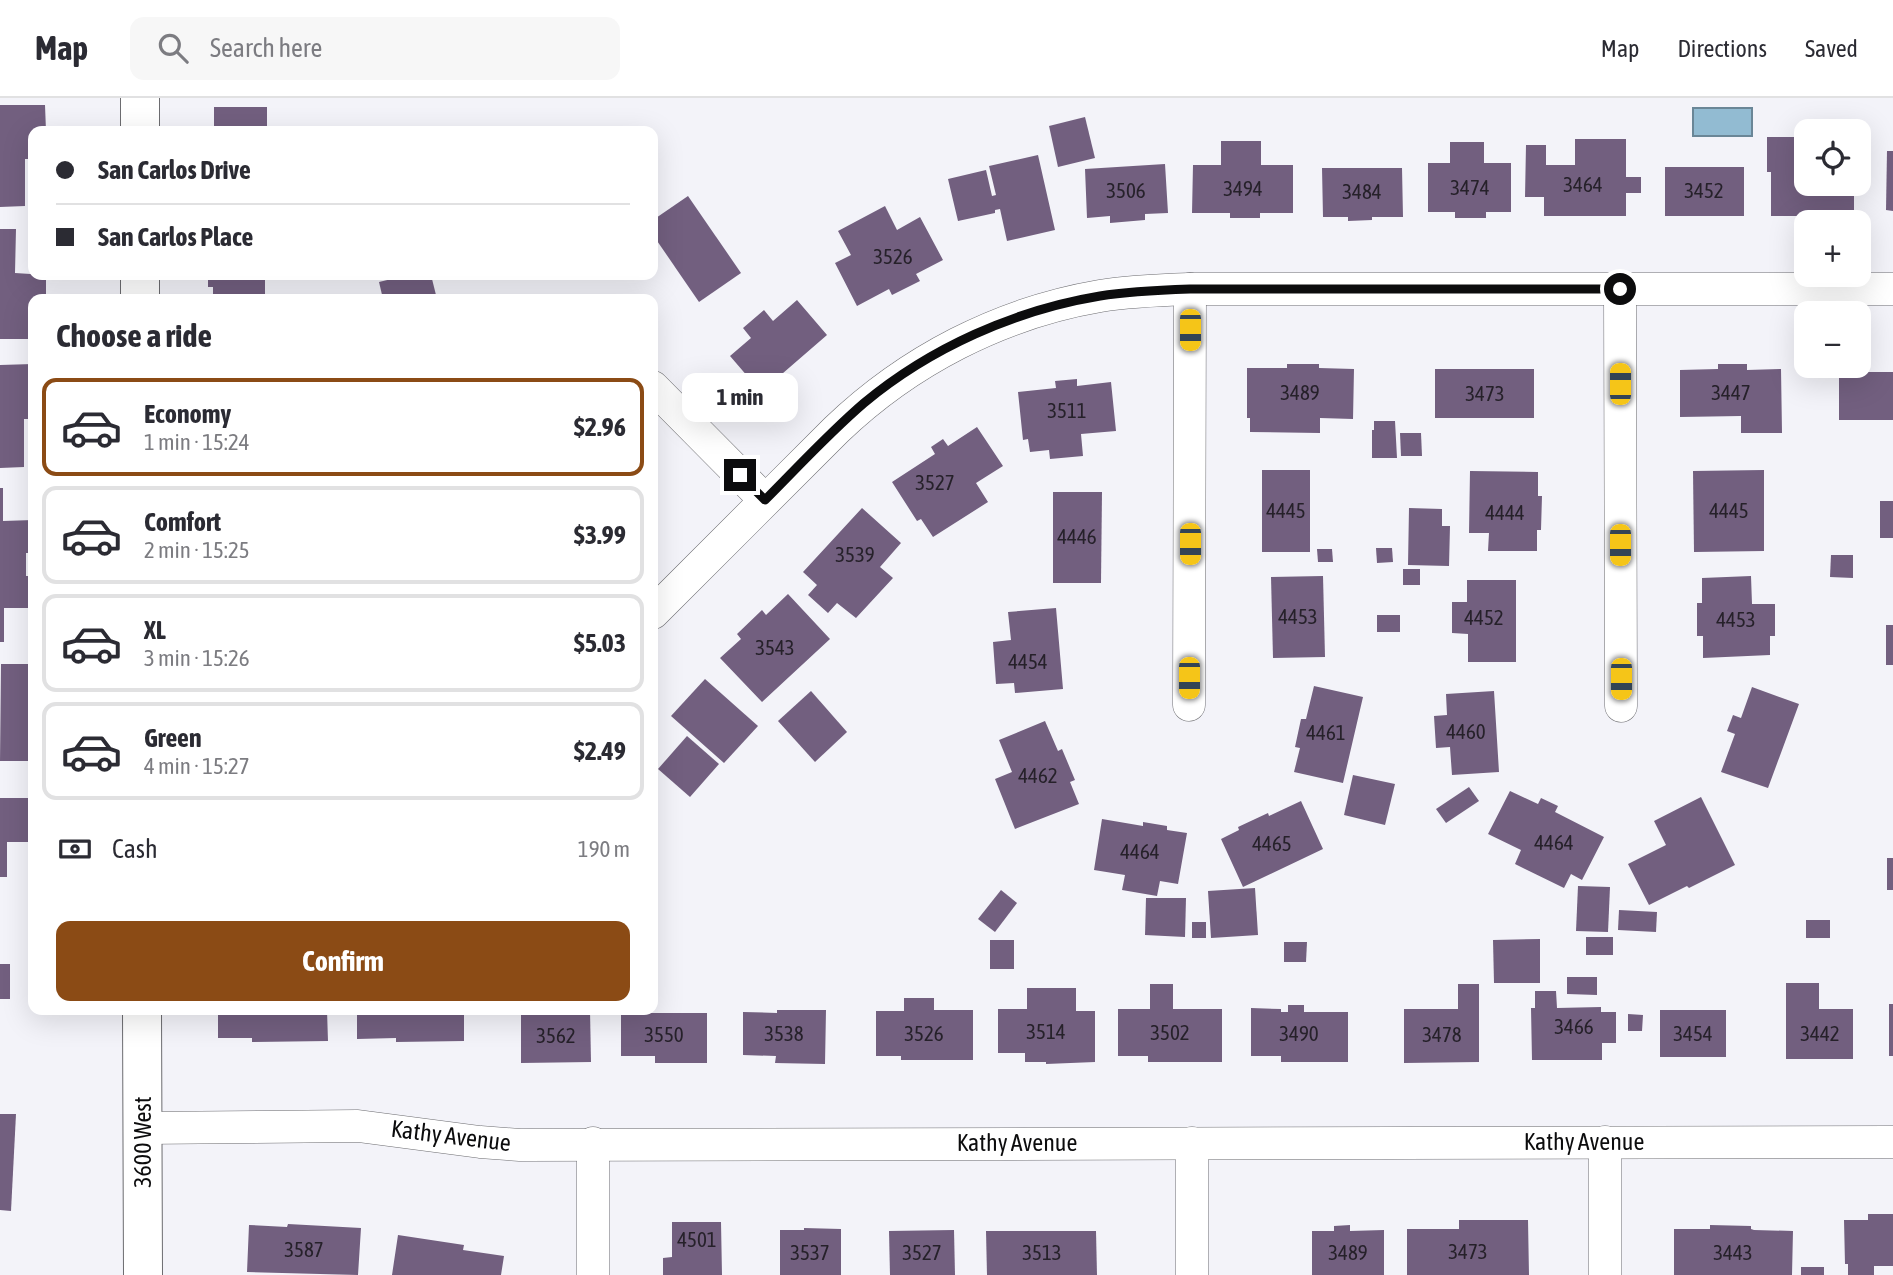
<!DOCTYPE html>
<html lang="en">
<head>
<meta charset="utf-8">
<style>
  body { margin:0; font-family:"Asap Condensed",sans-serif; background:#f7f7f7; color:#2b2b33; height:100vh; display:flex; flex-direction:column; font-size:26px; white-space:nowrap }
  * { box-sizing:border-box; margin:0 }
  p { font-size:23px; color:#7c7c81 }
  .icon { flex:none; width:38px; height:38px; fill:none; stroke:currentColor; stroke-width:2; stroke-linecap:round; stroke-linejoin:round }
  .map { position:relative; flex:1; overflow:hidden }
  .sheet { position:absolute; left:28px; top:196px; width:630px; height:721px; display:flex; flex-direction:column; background:#fff; border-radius:14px; box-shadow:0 7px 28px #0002 }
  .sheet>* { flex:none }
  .hud { position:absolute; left:28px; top:28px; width:630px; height:154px; border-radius:14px; box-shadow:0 7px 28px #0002; display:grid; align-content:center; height:154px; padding:0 28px; background:#fff }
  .buttons { position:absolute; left:1794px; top:21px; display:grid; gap:14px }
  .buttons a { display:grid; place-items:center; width:77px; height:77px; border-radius:14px; background:#fff; box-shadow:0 7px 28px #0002; font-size:35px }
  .end { position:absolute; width:32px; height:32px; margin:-16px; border:9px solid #0c0c0d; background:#fff; box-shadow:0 0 0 4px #fff }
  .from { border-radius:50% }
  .bubble { position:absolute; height:49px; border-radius:14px; background:#fff; box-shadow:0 7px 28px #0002; font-size:23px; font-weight:700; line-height:49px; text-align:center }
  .car { position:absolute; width:21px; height:42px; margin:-21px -10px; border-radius:9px; box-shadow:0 0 5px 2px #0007; background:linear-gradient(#f5c518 24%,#345 0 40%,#f5c518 0 76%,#345 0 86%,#f5c518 0) }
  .hud b { display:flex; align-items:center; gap:24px; height:66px; font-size:26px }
  .hud b+b { border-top:2px solid #e1e1e2 }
  .hud i { width:18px; height:18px; background:#2b2b33 }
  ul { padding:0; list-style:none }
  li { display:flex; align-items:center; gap:21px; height:98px; margin:0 14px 10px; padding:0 14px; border:4px solid #e1e1e2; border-radius:14px }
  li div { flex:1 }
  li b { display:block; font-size:26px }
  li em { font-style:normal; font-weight:700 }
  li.selected { border-color:#8b4b15 }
  li>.icon { width:63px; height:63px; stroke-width:1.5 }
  h2 { padding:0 28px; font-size:32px; line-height:84px }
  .pay { display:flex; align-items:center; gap:18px; height:77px; padding:0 28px; font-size:26px }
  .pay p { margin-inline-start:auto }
  .cta { display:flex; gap:14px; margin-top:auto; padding:14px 28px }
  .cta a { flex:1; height:80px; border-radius:14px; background:#8b4b15; color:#fff; font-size:28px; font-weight:700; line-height:80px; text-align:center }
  header { display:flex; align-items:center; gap:42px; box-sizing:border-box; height:98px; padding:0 35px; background:#fff; border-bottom:2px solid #e1e1e2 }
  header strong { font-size:33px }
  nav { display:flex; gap:38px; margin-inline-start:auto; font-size:24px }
  .search { width:490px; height:63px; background:#f7f7f7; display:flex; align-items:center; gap:18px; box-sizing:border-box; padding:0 24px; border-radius:14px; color:#7c7c81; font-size:26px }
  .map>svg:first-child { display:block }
  .water { fill:#92bbd2; stroke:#6a8697; stroke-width:2 }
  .building { fill:#725f7f }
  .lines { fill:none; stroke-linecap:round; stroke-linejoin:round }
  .minor-casing { stroke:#6c6c70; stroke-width:33 }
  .tertiary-casing { stroke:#6c6c70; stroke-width:40 }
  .minor { stroke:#fff; stroke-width:32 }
  .tertiary { stroke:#fff; stroke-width:38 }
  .route { stroke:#0c0c0d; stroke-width:9 }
  .labels { text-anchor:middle; stroke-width:6; stroke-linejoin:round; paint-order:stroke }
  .number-label { font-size:21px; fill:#26212a }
  .street-label { font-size:24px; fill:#0c0c0d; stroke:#fff }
</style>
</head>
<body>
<header>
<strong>Map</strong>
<div class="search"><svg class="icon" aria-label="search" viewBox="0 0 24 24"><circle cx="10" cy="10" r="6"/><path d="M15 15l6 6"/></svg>Search here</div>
<nav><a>Map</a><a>Directions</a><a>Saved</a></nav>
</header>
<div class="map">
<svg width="1893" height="1177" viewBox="0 0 1893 1177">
  <rect width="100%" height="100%" fill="#f3f3f9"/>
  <rect class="water" x="1693" y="10" width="59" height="28"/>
  <g class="building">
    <polygon points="0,7 45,7 46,33 33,33 33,61 25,61 25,108 0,109"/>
    <rect x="214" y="9" width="53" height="24"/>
    <polygon points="1085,19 1095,60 1058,69 1049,28"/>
    <polygon points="1767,39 1794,39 1794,69 1806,69 1806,86 1854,86 1854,118 1771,118 1771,74 1767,74"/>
    <polygon points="1575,41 1626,41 1626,79 1641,79 1641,95 1626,95 1626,118 1544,118 1544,99 1525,99 1526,47 1546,47 1546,67 1575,67"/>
    <polygon points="1221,43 1261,43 1261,67 1293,67 1293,115 1260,115 1260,120 1230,120 1230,115 1192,115 1193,67 1221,67"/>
    <polygon points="1450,44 1484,44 1484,65 1511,65 1511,114 1486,114 1486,120 1455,120 1455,114 1428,114 1428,65 1450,65"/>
    <polygon points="1887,53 1893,53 1893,113 1886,112"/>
    <polygon points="1038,57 1055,132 1007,143 1000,111 995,112 995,115 958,123 948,81 986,72 992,98 996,97 989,68"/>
    <polygon points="1165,66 1168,115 1145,116 1145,122 1110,125 1110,118 1087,120 1085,71"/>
    <rect x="1665" y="69" width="79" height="49"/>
    <polygon points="1322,70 1402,70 1403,119 1372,119 1372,122 1348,123 1348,119 1323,119"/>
    <polygon points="688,98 741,175 699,204 653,137 653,122"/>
    <polygon points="885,108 897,132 920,119 943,162 916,176 920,183 892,197 889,191 857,208 835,165 851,157 838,133"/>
    <polygon points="0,131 16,131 15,175 46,177 46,201 33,201 33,241 0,241"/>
    <polygon points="208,177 265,177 265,201 213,201 213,189 208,189"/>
    <polygon points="408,177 431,177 437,201 383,201 379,184"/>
    <polygon points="797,202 827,237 761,294 730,258 751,240 743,230 764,212 773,223"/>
    <polygon points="33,266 33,321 24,321 24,369 0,370 0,267"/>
    <polygon points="1287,266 1319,266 1319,270 1354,271 1353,321 1320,320 1320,335 1250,334 1250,320 1247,320 1247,270 1287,270"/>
    <polygon points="1718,266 1747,266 1747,272 1781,271 1782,335 1741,335 1741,318 1680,319 1680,272 1718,271"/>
    <rect x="1435" y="271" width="99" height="49"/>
    <rect x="1839" y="274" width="54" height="48"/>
    <polygon points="1077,281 1077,288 1111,284 1116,333 1081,336 1083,358 1050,361 1049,352 1030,354 1028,341 1023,342 1018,294 1056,290 1055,283"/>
    <polygon points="1374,323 1395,323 1397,360 1372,360 1372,332 1374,332"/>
    <polygon points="977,329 1003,368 976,385 988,404 933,439 921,421 917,423 892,384 935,356 931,349 943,341 948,348"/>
    <polygon points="1400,335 1421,335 1422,358 1401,358"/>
    <rect x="1262" y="372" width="48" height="82"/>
    <polygon points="1764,372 1764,453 1694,454 1693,373"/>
    <polygon points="1470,373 1538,374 1538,398 1542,398 1541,432 1537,432 1537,453 1488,453 1489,435 1469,435"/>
    <polygon points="0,390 3,390 3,423 33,422 33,455 26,455 26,478 33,478 33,510 4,510 4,544 0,544"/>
    <polygon points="1053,394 1102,394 1101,485 1053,485"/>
    <rect x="1880" y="403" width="13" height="37"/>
    <polygon points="862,410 901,445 880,469 893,480 856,520 837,505 828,515 808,497 817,487 803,474"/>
    <polygon points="1409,410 1442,411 1442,428 1450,428 1449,468 1408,467"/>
    <polygon points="1376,450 1392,450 1393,464 1377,465"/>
    <polygon points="1317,451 1332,451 1333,464 1318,464"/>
    <polygon points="1831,457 1853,457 1853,480 1830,479"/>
    <rect x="1403" y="471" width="17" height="16"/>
    <polygon points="1323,478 1325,559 1273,560 1271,479"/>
    <polygon points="1751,478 1752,506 1775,506 1775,538 1770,538 1770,557 1703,560 1703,538 1697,538 1697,505 1702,505 1702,480"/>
    <polygon points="1467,482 1516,482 1516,564 1468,564 1468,536 1452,535 1452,504 1467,504"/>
    <polygon points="788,496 830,541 762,604 720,560 741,541 737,536 762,512 766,517"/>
    <polygon points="1056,510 1063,591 1015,595 1014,585 996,586 993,544 1011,542 1008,514"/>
    <rect x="1377" y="517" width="23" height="17"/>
    <rect x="1886" y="527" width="7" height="40"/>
    <polygon points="1,566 33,566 33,609 28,609 28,634 33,634 33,647 28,647 28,663 0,663"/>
    <polygon points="705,581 758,628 724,665 671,618"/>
    <polygon points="1314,588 1363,599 1343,685 1294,674 1300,650 1295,649 1301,621 1306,621"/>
    <polygon points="1752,589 1799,606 1768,690 1721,674 1735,636 1727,633 1733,617 1741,620"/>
    <polygon points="811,593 847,634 815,664 778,623"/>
    <polygon points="1494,593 1499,674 1452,677 1450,649 1436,650 1434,618 1447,617 1446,596"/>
    <polygon points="1045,623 1058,653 1062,651 1075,682 1070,684 1079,706 1015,731 995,681 1012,674 999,642"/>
    <polygon points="687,638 719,666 690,699 658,671"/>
    <polygon points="1353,677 1395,686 1385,727 1344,717"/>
    <polygon points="1469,689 1479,703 1446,725 1436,711"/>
    <polygon points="1510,693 1538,706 1541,700 1558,708 1555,714 1604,739 1582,782 1571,776 1564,790 1515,766 1521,752 1488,736"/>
    <polygon points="1701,699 1735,767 1689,790 1687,788 1649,807 1628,766 1666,747 1654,723"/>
    <polygon points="0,700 33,700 33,744 7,744 7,779 0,779"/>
    <polygon points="1301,703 1323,751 1243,789 1221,741 1239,732 1238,729 1268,715 1269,718"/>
    <polygon points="1102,721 1143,728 1143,724 1167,728 1167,732 1187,735 1178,786 1160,783 1157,798 1122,792 1125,777 1094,772"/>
    <rect x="1887" y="760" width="6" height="32"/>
    <polygon points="1578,788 1610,789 1608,834 1576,833"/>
    <polygon points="1255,790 1258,837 1211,840 1208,793"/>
    <polygon points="1001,792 1017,805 995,834 978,821"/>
    <polygon points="1146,800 1186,800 1185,839 1145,837"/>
    <polygon points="1619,812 1657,814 1656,834 1618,832"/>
    <rect x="1806" y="822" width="24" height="18"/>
    <rect x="1192" y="824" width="14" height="16"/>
    <rect x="1586" y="839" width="27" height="18"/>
    <polygon points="1540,841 1540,885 1494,885 1493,842"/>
    <rect x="990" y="842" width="24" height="29"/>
    <polygon points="1284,844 1307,844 1306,864 1284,864"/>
    <rect x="0" y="866" width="10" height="35"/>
    <polygon points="1567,879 1597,879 1597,897 1567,896"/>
    <polygon points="1786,885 1819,885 1819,911 1853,911 1853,961 1786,961"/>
    <polygon points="1150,886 1173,886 1173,911 1222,911 1222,964 1148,964 1148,958 1118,958 1118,911 1150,911"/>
    <polygon points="1458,886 1479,886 1479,964 1404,965 1404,911 1458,911"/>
    <polygon points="1027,890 1076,890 1076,913 1095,913 1095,964 1046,966 1046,964 1025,964 1025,955 998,955 998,911 1027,911"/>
    <polygon points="1535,893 1556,893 1557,910 1601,909 1601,914 1616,914 1616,945 1602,945 1602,962 1532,962 1531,910 1535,910"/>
    <polygon points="904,900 934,900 934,912 973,912 973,962 901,962 901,958 876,958 876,913 904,913"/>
    <rect x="1889" y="906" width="4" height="52"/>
    <polygon points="1288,907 1304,907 1304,914 1348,914 1348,964 1281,964 1281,958 1251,958 1251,910 1281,911 1281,914 1288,914"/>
    <polygon points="218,912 327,912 328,943 252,944 252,940 218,940"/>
    <polygon points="357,912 464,912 464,943 396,944 396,940 357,941"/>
    <polygon points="521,912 590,912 591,964 521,965"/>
    <polygon points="777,912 826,912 825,966 775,965 776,958 743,957 743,914 777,915"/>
    <rect x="1660" y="912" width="66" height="47"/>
    <polygon points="621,915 707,915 707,965 655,965 655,958 621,958"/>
    <polygon points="1628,916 1643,917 1642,933 1628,933"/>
    <polygon points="0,1016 16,1016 11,1113 0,1112"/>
    <polygon points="1868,1116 1893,1116 1893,1168 1874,1168 1874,1177 1848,1177 1848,1166 1845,1166 1844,1122 1868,1122"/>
    <polygon points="1459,1122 1528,1122 1529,1177 1407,1177 1407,1131 1459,1131"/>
    <polygon points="672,1124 721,1124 722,1177 663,1177 663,1160 672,1159"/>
    <polygon points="288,1126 361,1130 358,1177 247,1174 249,1127 287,1129"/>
    <polygon points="1350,1127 1350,1133 1384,1132 1384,1177 1312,1177 1312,1133 1334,1133 1334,1128"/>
    <polygon points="1710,1127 1751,1128 1751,1131 1754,1132 1793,1133 1792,1177 1674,1177 1674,1131 1710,1131"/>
    <polygon points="804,1130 841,1131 841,1177 780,1177 780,1132 804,1132"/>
    <polygon points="954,1132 955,1177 890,1177 889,1133"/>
    <polygon points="986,1133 1096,1133 1097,1177 987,1177"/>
    <polygon points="398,1137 464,1147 463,1152 504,1158 501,1177 392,1177"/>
    <rect x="1801" y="1169" width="23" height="8"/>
  </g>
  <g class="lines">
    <g class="minor-casing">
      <g id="minor">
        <polyline points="1620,191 1621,608"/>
        <polyline points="653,289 765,402"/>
        <path d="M653 515 836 332C908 263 1000 215 1100 198 1130 193 1160 192 1190 191H1893"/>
        <polyline points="1189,607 1190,191"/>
        <polyline points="143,1030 358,1028 480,1044 520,1047 1893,1044"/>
        <polyline points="1605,1044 1605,1177"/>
        <polyline points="593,1045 593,1177"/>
        <polyline points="1192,1177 1192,1045"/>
      </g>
    </g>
    <g class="tertiary-casing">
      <g id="tertiary">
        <polyline points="140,0 140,33"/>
        <polyline points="140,177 140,201"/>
        <polyline points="142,912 143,1177"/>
      </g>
    </g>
    <use href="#minor" class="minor"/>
    <use href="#tertiary" class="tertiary"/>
  </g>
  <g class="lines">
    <path class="route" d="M740 377 765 402C797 370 829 335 864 305 930 250 1015 212 1100 198 1130 193 1160 192 1190 191H1620"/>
  </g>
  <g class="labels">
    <g class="number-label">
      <text x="1583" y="94">3464</text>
      <text x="1470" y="97">3474</text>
      <text x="1243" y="98">3494</text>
      <text x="1126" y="100">3506</text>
      <text x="1704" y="100">3452</text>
      <text x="1362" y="101">3484</text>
      <text x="893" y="166">3526</text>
      <text x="1300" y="302">3489</text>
      <text x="1731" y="302">3447</text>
      <text x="1485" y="303">3473</text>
      <text x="1067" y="320">3511</text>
      <text x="935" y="392">3527</text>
      <text x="1286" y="420">4445</text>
      <text x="1729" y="420">4445</text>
      <text x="1505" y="422">4444</text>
      <text x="1077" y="446">4446</text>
      <text x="855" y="464">3539</text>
      <text x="1298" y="526">4453</text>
      <text x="1484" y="527">4452</text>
      <text x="1736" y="529">4453</text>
      <text x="775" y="557">3543</text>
      <text x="1028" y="571">4454</text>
      <text x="1466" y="641">4460</text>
      <text x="1326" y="642">4461</text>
      <text x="1038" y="685">4462</text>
      <text x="1554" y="752">4464</text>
      <text x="1272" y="753">4465</text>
      <text x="1140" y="761">4464</text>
      <text x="1574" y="936">3466</text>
      <text x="1046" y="941">3514</text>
      <text x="1170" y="942">3502</text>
      <text x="784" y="943">3538</text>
      <text x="924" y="943">3526</text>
      <text x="1299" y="943">3490</text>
      <text x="1693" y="943">3454</text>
      <text x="1820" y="943">3442</text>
      <text x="664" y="944">3550</text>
      <text x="1442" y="944">3478</text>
      <text x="556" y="945">3562</text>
      <text x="697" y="1149">4501</text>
      <text x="304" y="1159">3587</text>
      <text x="1468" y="1161">3473</text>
      <text x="810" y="1162">3537</text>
      <text x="922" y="1162">3527</text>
      <text x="1042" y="1162">3513</text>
      <text x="1348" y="1162">3489</text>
      <text x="1733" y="1162">3443</text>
    </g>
    <g class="street-label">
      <text transform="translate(451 1038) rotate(7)" y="8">Kathy Avenue</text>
      <text transform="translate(143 1044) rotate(-90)" y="8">3600 West</text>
      <text x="1584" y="1052">Kathy Avenue</text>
      <text x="1017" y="1053">Kathy Avenue</text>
    </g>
  </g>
</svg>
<div class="buttons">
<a><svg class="icon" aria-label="locate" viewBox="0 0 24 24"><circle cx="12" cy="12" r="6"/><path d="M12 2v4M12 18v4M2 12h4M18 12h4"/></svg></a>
<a>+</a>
<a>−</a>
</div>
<i class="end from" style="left:1620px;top:191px"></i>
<i class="end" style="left:740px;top:377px"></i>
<div class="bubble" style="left:682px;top:275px;width:116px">1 min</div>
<i class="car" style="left:1190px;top:232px;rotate:180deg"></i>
<i class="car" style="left:1620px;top:286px;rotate:0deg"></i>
<i class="car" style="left:1190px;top:446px;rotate:180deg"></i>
<i class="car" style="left:1620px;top:447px;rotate:180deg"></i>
<i class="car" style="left:1189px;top:580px;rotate:180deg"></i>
<i class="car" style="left:1621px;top:581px;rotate:180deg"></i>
<div class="hud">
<b><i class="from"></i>San Carlos Drive</b>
<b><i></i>San Carlos Place</b>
</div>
<section class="sheet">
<h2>Choose a ride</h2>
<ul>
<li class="selected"><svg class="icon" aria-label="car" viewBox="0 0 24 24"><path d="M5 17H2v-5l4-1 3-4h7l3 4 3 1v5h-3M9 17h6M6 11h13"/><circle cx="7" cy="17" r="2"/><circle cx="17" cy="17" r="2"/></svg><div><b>Economy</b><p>1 min · 15:24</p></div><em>$2.96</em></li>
<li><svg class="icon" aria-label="car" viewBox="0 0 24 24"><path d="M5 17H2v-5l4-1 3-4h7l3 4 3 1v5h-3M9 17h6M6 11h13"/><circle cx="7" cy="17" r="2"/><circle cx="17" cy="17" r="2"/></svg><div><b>Comfort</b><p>2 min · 15:25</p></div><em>$3.99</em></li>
<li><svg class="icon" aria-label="car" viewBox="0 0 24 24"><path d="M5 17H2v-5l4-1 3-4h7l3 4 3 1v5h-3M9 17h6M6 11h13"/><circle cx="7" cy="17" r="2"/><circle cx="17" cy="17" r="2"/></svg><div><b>XL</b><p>3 min · 15:26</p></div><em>$5.03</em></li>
<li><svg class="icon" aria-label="car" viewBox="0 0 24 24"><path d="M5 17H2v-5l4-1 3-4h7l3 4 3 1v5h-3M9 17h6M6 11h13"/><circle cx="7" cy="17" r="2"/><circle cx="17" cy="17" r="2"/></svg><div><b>Green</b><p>4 min · 15:27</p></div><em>$2.49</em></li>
</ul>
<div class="pay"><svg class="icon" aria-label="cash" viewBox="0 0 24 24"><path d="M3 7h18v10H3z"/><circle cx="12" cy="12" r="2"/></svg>Cash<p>190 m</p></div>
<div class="cta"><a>Confirm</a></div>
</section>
</div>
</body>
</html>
